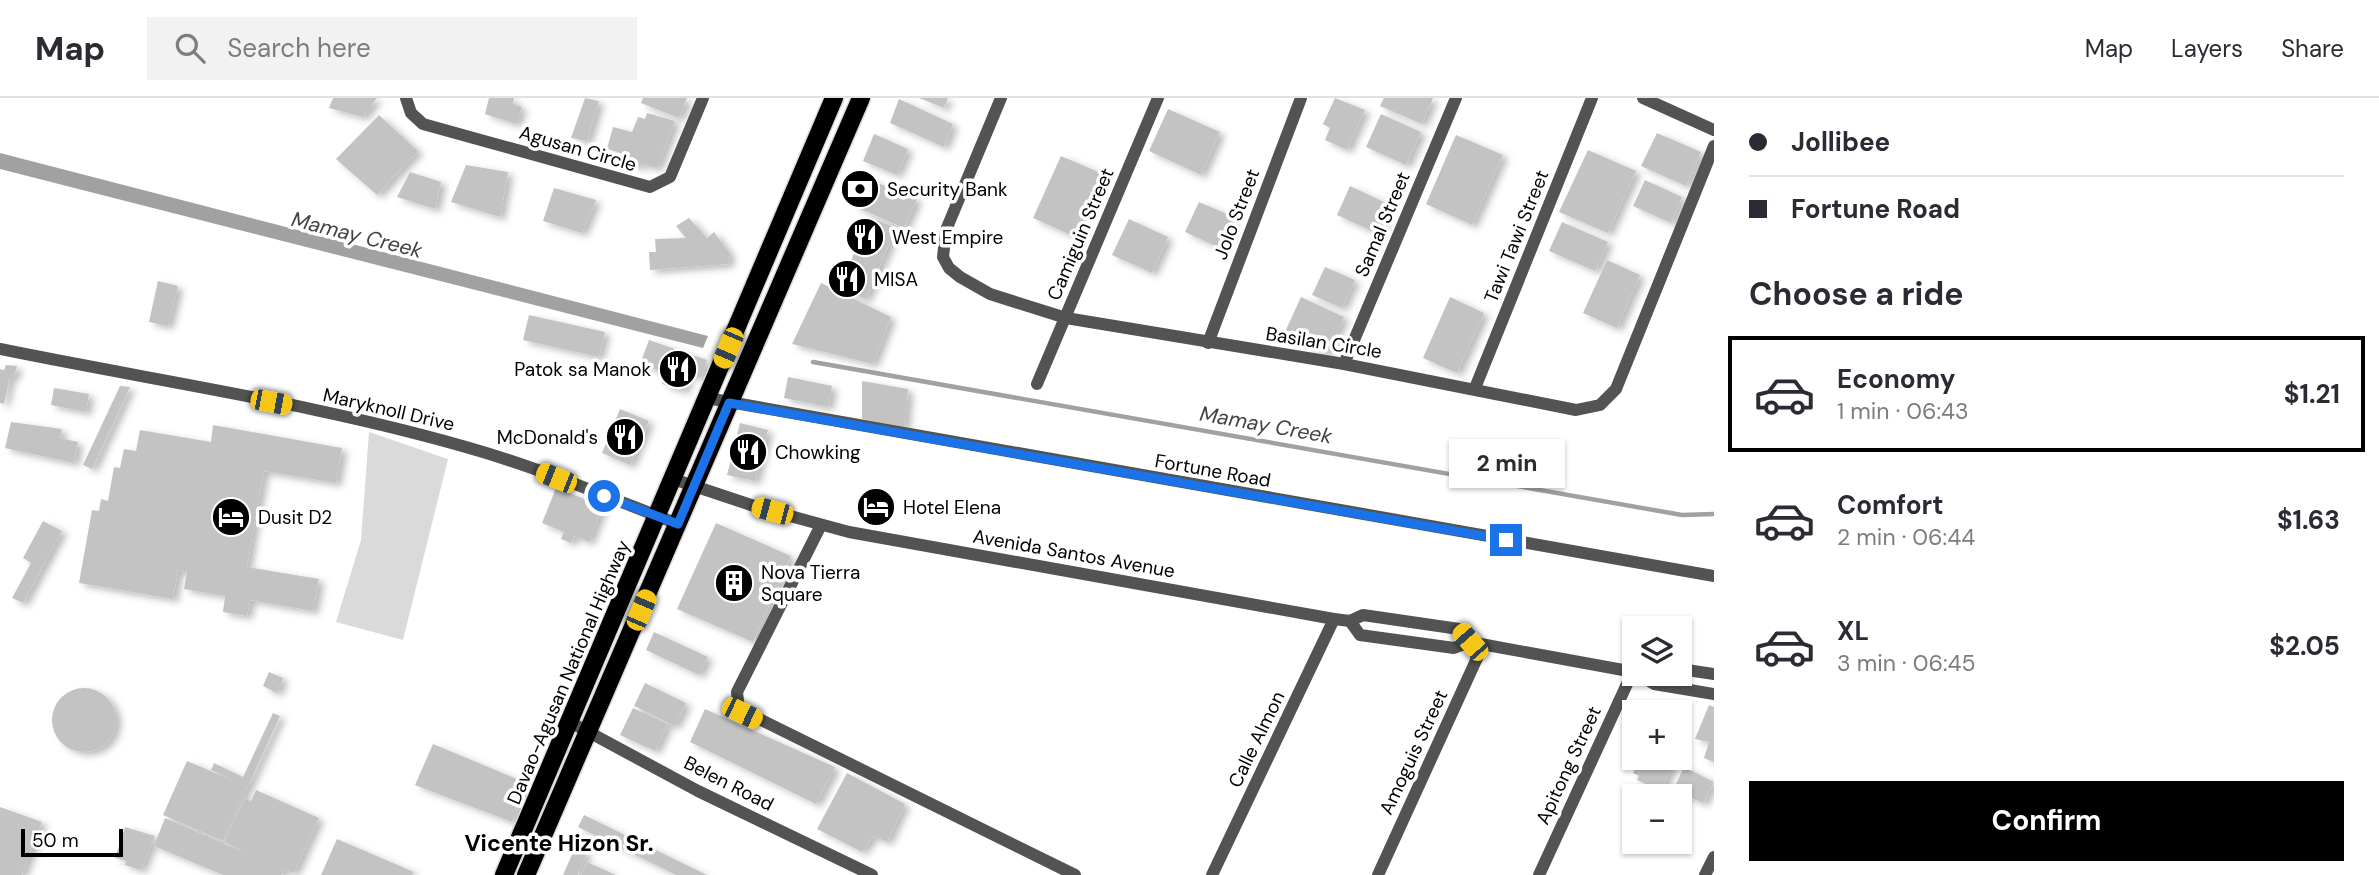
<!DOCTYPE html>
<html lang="en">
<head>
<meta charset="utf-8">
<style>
  body { margin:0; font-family:"DM Sans",sans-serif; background:#f2f2f3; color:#2b2b33; height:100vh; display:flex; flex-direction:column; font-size:26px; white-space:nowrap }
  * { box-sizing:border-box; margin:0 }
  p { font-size:23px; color:#7c7c81 }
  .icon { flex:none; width:38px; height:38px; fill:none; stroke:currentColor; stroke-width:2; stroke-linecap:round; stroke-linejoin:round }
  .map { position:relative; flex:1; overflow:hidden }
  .sheet { display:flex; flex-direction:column; background:#fff; width:665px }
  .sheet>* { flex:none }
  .guide { display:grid; align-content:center; height:154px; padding:0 35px; background:#fff }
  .controls { position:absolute; left:1622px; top:518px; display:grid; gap:14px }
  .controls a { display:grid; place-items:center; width:70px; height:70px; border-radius:0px; background:#fff; box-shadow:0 2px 5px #0004; font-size:35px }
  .scale { position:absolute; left:21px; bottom:18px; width:102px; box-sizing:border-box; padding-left:7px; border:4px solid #000; border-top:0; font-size:19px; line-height:24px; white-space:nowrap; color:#000; -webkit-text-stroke:5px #fff; paint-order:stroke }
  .end { position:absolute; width:32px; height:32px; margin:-16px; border:9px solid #1a73e8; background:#fff; box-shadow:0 0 0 4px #fff }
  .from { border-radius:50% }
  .bubble { position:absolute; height:49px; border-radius:0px; background:#fff; box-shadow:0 2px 5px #0004; font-size:23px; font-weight:700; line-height:49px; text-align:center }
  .car { position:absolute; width:21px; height:42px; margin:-21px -10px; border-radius:9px; box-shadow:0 0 5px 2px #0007; background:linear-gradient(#f5c518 24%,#345 0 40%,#f5c518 0 76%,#345 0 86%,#f5c518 0) }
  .guide b { display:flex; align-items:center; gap:24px; height:66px; font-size:26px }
  .guide b+b { border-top:2px solid #e1e1e2 }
  .guide i { width:18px; height:18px; background:#2b2b33 }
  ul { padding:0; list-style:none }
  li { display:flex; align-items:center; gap:21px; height:116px; margin:0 14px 10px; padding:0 21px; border:4px solid transparent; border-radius:0px }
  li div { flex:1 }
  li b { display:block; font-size:26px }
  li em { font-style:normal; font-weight:700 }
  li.current { border-color:#000 }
  li>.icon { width:63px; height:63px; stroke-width:1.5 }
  h2 { padding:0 35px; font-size:32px; line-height:84px }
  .button { display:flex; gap:14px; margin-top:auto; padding:14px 35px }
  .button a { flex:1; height:80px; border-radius:0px; background:#000; color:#fff; font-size:28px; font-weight:700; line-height:80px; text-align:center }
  header { display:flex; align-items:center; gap:42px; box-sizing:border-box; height:98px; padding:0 35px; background:#fff; border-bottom:2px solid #e1e1e2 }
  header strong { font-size:33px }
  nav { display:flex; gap:38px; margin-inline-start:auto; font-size:24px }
  .search { width:490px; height:63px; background:#f2f2f3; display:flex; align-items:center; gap:18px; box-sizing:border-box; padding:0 24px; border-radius:0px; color:#7c7c81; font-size:26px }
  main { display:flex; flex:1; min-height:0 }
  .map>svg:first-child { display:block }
  .green { fill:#dadada }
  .water { fill:#a1a1a1 }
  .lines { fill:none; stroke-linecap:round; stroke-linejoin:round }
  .stream { stroke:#a1a1a1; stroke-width:4.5 }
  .building { fill:#c3c3c3; filter:url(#shadow) }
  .primary-casing { stroke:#dbdbdb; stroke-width:21 }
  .street { stroke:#535353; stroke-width:12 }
  .primary { stroke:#000; stroke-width:18 }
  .route { stroke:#1a73e8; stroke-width:9 }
  .labels { text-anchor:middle; stroke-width:7; stroke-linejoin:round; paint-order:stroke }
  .street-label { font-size:19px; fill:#000; stroke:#fff }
  .poi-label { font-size:19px; fill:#000; stroke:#fff; text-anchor:start }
  .water-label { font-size:21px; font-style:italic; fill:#424242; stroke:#fff }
  .quarter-label { font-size:23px; font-weight:bold; fill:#000; stroke:#fff }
</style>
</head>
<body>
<header>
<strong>Map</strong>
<div class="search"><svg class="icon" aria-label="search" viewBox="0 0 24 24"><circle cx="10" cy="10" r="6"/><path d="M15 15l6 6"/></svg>Search here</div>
<nav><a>Map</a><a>Layers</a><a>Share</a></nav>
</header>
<main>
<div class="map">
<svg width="1714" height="777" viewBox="0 0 1714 777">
  <defs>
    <filter id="shadow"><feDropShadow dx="5.5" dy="3.5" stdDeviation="3.5" flood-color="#0004"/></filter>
  </defs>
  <rect width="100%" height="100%" fill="#fff"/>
  <polygon class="green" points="369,334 448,361 403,542 336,524 361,442"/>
  <polygon class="water" points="0,55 708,238 703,250 0,71"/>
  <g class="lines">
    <polyline class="stream" points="813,264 1682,417 1714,416"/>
  </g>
  <g class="building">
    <polygon points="333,0 377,0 363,19 329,10"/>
    <polygon points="489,0 514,0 513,6 522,9 516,26 485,16"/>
    <polygon points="585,0 599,3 587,43 571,40"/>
    <polygon points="643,0 687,0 679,20 641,5"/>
    <polygon points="919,0 948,0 944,10"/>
    <polygon points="1335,0 1365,12 1347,52 1325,42 1330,30 1323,26"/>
    <polygon points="1384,0 1433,0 1422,26 1380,8"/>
    <polygon points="899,1 953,26 944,49 890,25"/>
    <polygon points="1168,11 1220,34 1201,77 1149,53"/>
    <polygon points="647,15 675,23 657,70 642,66 639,69 623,62 624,56 607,51 613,29 632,34 638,19 645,21"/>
    <polygon points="1381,16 1421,34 1406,67 1366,49"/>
    <polygon points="379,17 418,53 377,97 336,61"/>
    <polygon points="1657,35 1701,54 1686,88 1641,68"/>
    <polygon points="874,36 908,51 897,77 863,63"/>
    <polygon points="1456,37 1503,57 1472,127 1426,106"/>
    <polygon points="1588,52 1636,73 1608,135 1559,114"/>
    <polygon points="1061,58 1101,75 1073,138 1033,120"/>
    <polygon points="466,67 508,74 500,119 451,104"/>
    <polygon points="410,74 441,84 435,111 397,99"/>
    <polygon points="866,80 917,101 904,130 854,108"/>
    <polygon points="1645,82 1682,99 1671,125 1633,108"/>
    <polygon points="1350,88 1384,104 1377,119 1384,122 1378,136 1337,117"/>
    <polygon points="554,90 596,102 582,135 543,123"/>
    <polygon points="1199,104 1234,119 1220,150 1185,134"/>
    <polygon points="870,119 896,130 866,201 839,190"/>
    <polygon points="689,120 707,140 714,134 730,156 728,166 650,172 649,154 656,154 655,141 686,140 676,128"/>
    <polygon points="1129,121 1168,139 1152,175 1112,157"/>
    <polygon points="1562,124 1608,144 1595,173 1549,153"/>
    <polygon points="1607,162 1640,177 1617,230 1583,215"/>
    <polygon points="1325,169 1355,182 1342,210 1312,197"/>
    <polygon points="158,183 178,188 168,228 149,224"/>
    <polygon points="821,185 891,219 873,266 792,246"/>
    <polygon points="1301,199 1344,219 1327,256 1284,236"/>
    <polygon points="1450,199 1484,215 1457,275 1423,260"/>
    <polygon points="529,217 605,234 599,259 523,242"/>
    <polygon points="649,242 707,262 701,280 689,276 684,293 662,286 666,275 640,266"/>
    <polygon points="6,267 17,268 14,279 10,279 4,306 0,305 0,271 4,272"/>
    <polygon points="788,279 832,288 828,309 784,300"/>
    <polygon points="862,283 908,291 905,329 862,321"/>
    <polygon points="120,288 130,289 92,371 83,367"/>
    <polygon points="54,290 89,296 86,314 51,307"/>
    <polygon points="620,311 649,323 630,367 602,355"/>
    <polygon points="11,324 62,331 60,340 78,344 74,365 5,350"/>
    <polygon points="740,325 768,332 755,383 727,377"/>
    <polygon points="213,327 342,350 336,385 264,373 252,438 247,469 319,481 313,513 250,502 247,518 223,514 225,498 184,491 187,474 178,472 173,501 79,485 92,412 99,413 101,401 108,403 114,369 120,370 124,351 136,353 140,332 211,344"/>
    <polygon points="556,390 603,408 589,444 574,438 571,445 561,441 564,434 542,425"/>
    <polygon points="43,423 62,433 23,505 12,500 31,465 23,460"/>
    <polygon points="716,425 791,458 753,544 677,511"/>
    <polygon points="654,534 708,559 699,577 646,552"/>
    <polygon points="269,574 283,580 277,595 263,588"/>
    <polygon points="645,585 686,605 675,628 634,608"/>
    <circle cx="84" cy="622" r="32"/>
    <polygon points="1709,607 1714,609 1714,664 1704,660 1709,644 1695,641"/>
    <polygon points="633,610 668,626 655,653 620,637"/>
    <polygon points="705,611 835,669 816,706 690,644"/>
    <polygon points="273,615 280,618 223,743 163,717 187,663 237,684 211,672 214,665 243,679"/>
    <polygon points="433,646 529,686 512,724 415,687"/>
    <polygon points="1641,660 1659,660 1673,667 1661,693 1637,682 1639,678 1633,675"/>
    <polygon points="1684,669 1714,684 1703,705 1673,692"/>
    <polygon points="847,675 905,706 887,744 873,738 862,754 817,731"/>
    <polygon points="256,692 319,720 294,775 284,771 282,777 223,777 154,748 165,720 249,756 224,744 245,700 251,703"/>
    <polygon points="0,709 42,724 22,777 0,777"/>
    <polygon points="584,717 707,777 676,777 578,729"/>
    <polygon points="125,729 155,738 141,772 125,767 126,763 115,760"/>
    <polygon points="337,741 414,774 412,777 321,777"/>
    <polygon points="575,750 587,755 578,777 563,777"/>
    <polygon points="587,764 616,777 581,777"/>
  </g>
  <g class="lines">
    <g class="primary-casing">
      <g id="primary">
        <polyline points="504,777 834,0"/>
        <polyline points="526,777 861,0"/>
      </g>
    </g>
    <g class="street">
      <polyline points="406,0 411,15 423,26 650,89 670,79 703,0"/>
      <polyline points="1001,0 946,132 943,159 949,170 960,179 990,196 1066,220 1344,266 1576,312 1600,307 1616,291 1714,48"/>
      <polyline points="1643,0 1714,32"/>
      <polyline points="1208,245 1301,0"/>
      <path d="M0 251C161 284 326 307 483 354 549 374 613 401 678 426"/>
      <polyline points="1344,266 1456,0"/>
      <polyline points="1037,286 1158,0"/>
      <polyline points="1475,290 1592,0"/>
      <polyline points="707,300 1714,478"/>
      <polyline points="673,381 757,409 849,434 1334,521 1350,523 1363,517 1459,531 1470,544"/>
      <polyline points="821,427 737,594 739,611 1075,777"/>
      <polyline points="1350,523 1360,537 1454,550 1470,544 1634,574"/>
      <polyline points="1680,571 1714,576"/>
      <polyline points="1638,576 1654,586 1714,596"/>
      <polyline points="570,624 698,693 872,777"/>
      <polyline points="1212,777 1334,521"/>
      <polyline points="1378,777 1483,547"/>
      <polyline points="1539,777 1633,573"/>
      <polyline points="1705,777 1714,759"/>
    </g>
    <use href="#primary" class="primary"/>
  </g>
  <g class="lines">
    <polyline class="route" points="604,398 678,426 729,305 1506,442"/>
  </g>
  <defs>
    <g id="bank-disc" transform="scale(2.0125)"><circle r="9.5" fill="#000" stroke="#fff"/><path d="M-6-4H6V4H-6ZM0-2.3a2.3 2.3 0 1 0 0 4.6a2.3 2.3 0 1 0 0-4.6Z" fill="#fff"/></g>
    <g id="restaurant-disc" transform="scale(2.0125)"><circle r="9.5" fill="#000" stroke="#fff"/><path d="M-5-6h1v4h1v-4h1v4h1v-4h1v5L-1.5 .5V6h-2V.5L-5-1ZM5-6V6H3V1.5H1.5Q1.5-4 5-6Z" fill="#fff"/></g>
    <g id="hotel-disc" transform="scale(2.0125)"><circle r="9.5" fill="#000" stroke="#fff"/><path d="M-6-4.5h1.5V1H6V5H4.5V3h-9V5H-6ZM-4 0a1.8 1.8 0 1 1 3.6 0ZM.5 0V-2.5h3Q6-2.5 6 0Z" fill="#fff"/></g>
    <g id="building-disc" transform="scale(2.0125)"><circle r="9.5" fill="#000" stroke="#fff"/><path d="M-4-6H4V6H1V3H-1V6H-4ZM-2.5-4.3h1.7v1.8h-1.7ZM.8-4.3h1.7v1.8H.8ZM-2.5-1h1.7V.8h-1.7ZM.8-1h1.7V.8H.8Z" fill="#fff"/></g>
  </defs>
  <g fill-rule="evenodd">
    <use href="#bank-disc" x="860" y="91"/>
    <use href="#restaurant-disc" x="865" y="139"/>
    <use href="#restaurant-disc" x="847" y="181"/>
    <use href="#restaurant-disc" x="678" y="271"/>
    <use href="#restaurant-disc" x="625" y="339"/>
    <use href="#restaurant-disc" x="748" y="354"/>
    <use href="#hotel-disc" x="876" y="409"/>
    <use href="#hotel-disc" x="231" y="419"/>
    <use href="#building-disc" x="734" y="485"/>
  </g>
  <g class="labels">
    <g class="street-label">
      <text transform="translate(578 50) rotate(16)" y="7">Agusan Circle</text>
      <text transform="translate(1236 116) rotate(-69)" y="7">Jolo Street</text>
      <text transform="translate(1382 126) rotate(-67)" y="7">Samal Street</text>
      <text transform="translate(1080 136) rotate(-67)" y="7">Camiguin Street</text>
      <text transform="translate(1516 138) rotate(-68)" y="7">Tawi Tawi Street</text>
      <text transform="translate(1324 244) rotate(9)" y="7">Basilan Circle</text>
      <text transform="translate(389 311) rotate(13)" y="7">Maryknoll Drive</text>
      <text transform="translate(1213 372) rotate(10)" y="7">Fortune Road</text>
      <text transform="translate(1074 455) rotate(10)" y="7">Avenida Santos Avenue</text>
      <text transform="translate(568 574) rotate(-67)" y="7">Davao-Agusan National Highway</text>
      <text transform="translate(1256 641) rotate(-64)" y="7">Calle Almon</text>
      <text transform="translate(1413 654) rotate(-65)" y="7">Amoguis Street</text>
      <text transform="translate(1568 667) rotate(-65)" y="7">Apitong Street</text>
      <text transform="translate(729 685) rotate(27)" y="7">Belen Road</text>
    </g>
    <g class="poi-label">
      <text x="887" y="98">Security Bank</text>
      <text x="892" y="146">West Empire</text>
      <text x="874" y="188">MISA</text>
      <text x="651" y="278" text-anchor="end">Patok sa Manok</text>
      <text x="598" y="346" text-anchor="end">McDonald's</text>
      <text x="775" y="361">Chowking</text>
      <text x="903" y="416">Hotel Elena</text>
      <text x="258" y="426">Dusit D2</text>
      <text x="761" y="481">Nova Tierra<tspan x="761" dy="22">Square</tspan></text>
    </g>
    <g class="water-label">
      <text transform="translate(357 137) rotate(14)" y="7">Mamay Creek</text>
      <text transform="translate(1266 327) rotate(10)" y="7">Mamay Creek</text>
    </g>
    <g class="quarter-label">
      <text x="559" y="753">Vicente Hizon Sr.</text>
    </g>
  </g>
</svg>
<div class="controls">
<a><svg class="icon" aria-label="layers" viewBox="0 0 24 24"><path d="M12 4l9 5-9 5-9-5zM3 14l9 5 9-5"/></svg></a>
<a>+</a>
<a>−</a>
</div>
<div class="scale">50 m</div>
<i class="end from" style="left:604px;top:398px"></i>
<i class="end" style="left:1506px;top:442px"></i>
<div class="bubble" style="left:1449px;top:341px;width:116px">2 min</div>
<i class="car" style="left:728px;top:250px;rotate:203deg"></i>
<i class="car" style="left:271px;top:304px;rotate:101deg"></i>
<i class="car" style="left:556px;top:380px;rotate:292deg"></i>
<i class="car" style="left:772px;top:413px;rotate:285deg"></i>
<i class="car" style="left:641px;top:512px;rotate:23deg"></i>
<i class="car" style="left:1470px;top:544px;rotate:319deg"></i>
<i class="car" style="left:742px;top:615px;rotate:116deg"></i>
</div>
<section class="sheet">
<div class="guide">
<b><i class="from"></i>Jollibee</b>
<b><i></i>Fortune Road</b>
</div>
<h2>Choose a ride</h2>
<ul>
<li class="current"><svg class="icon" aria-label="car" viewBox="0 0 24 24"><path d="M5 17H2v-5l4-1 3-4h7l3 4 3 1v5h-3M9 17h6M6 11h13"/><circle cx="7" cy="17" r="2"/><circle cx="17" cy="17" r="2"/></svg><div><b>Economy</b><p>1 min · 06:43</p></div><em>$1.21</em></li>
<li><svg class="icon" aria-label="car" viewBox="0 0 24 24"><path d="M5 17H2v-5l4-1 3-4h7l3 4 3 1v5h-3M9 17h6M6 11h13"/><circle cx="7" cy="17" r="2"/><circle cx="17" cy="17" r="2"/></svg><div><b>Comfort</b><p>2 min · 06:44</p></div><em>$1.63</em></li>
<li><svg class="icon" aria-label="car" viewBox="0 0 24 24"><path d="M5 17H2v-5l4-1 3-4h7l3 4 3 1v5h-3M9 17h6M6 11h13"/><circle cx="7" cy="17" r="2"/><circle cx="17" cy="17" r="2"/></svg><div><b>XL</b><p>3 min · 06:45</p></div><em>$2.05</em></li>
</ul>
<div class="button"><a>Confirm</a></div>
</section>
</main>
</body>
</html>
